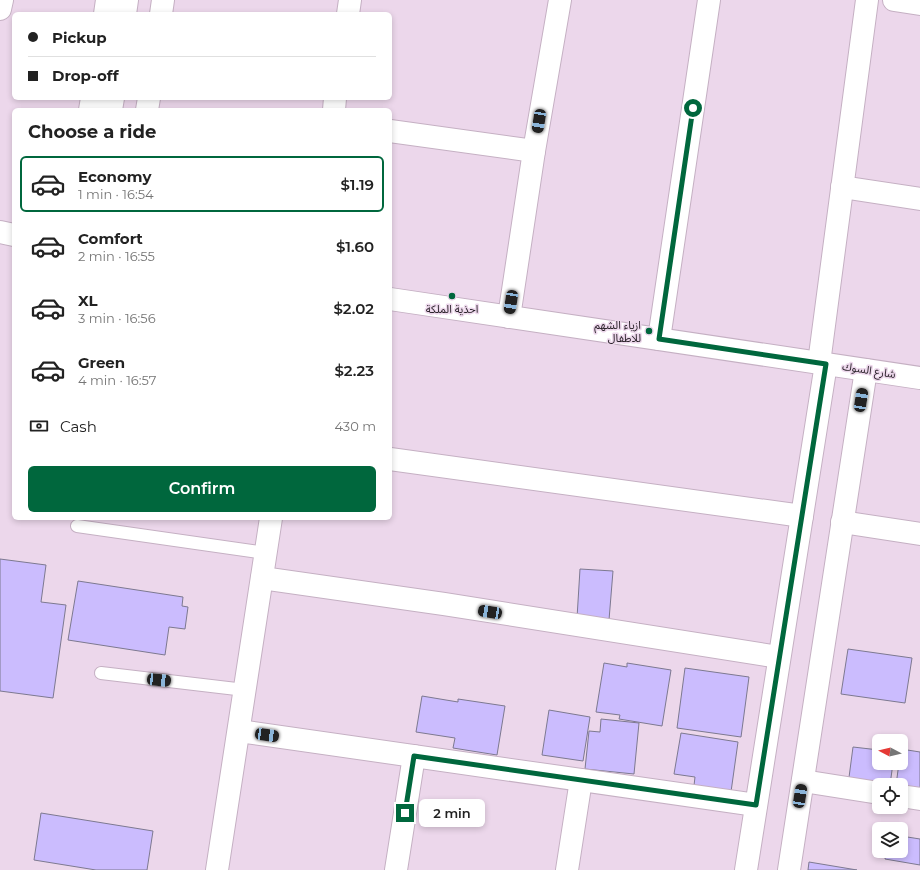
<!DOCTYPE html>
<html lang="en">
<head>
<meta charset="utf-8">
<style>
  body { margin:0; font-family:Montserrat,"Noto Sans Arabic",sans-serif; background:#f6f6f6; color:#222; height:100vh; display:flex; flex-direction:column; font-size:15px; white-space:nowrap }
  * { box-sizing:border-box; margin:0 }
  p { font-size:13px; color:#767676 }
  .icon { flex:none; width:22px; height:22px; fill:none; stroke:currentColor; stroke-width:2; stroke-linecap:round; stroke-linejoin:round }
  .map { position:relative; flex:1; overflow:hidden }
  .drawer { position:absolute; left:12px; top:108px; width:380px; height:412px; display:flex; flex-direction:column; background:#fff; border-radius:6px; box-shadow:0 2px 6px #0003 }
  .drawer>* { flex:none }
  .hud { position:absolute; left:12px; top:12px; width:380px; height:88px; border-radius:6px; box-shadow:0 2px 6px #0003; display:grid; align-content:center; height:88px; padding:0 16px; background:#fff }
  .needle { width:26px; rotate:277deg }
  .fabs { position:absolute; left:872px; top:734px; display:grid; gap:8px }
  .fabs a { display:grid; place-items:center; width:36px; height:36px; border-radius:6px; background:#fff; box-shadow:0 2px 6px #0003; font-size:20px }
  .end { position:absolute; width:18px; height:18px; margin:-9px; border:5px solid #00673d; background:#fff; box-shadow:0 0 0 2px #fff }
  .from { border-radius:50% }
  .bubble { position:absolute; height:28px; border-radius:6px; background:#fff; box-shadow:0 2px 6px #0003; font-size:13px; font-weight:600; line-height:28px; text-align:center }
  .car { position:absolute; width:12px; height:24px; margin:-12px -6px; border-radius:5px; box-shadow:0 0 3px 1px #0007; background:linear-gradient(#222 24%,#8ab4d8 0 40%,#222 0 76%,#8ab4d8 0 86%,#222 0) }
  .hud b { display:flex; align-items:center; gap:14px; height:38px; font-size:15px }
  .hud b+b { border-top:1px solid #e0e0e0 }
  .hud i { width:10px; height:10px; background:#222 }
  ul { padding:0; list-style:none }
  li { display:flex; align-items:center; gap:12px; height:56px; margin:0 8px 6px; padding:0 8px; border:2px solid transparent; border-radius:6px }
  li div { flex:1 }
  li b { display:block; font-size:15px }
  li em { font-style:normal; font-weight:600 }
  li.active { border-color:#00673d }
  li>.icon { width:36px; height:36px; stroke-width:1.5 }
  h2 { padding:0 16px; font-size:18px; line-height:48px }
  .pay { display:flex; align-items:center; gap:10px; height:44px; padding:0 16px; font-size:15px }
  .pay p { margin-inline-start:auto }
  .action { display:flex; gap:8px; margin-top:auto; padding:8px 16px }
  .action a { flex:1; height:46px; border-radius:6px; background:#00673d; color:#fff; font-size:16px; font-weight:600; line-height:46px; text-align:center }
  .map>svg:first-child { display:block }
  .building { fill:#cbbcfe; stroke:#7d7990 }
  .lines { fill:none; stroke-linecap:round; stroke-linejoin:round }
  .service-casing { stroke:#c5b0c3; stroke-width:14 }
  .minor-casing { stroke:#c5b0c3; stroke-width:24 }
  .tertiary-casing { stroke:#c5b0c3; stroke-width:24 }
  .service { stroke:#fff; stroke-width:12 }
  .minor { stroke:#fff; stroke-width:22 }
  .tertiary { stroke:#fff; stroke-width:22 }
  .route { stroke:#00673d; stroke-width:5 }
  .poi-dot { fill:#00673d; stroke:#ecd7eb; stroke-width:1.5 }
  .labels { text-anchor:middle; stroke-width:3; stroke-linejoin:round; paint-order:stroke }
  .poi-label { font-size:11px; fill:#2b232b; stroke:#ecd7eb }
  .street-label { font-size:11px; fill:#2b232b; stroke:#ecd7eb }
</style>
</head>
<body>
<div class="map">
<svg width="920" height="870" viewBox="0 0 920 870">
  <rect width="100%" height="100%" fill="#ecd7eb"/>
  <g class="building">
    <polygon points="0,559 46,565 41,602 66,605 53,698 0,691"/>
    <polygon points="580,569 613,571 609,620 577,618"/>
    <polygon points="78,581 183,597 182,606 188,607 185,629 169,627 165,655 68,640"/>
    <polygon points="848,649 912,658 905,703 841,694"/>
    <polygon points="604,663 627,667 627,663 671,670 662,726 619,719 620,715 596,712"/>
    <polygon points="685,668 749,677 741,737 677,728"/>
    <polygon points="422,696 458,702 458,699 505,706 497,755 453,748 455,738 416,732"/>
    <polygon points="549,710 590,717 583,761 542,755"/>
    <polygon points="601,719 639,723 634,774 585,769 589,731 600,732"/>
    <polygon points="681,733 738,742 730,799 693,794 695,777 674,774"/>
    <polygon points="853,747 879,750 879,763 893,763 890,785 848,785"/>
    <polygon points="901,749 920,752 920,796 901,793 901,785 896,785 899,763 901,763"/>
    <polygon points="41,813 153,831 147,870 96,870 34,860"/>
    <polygon points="901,836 920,839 920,865 885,859 886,851 901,851"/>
    <polygon points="809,862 857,870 808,870"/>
  </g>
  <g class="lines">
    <g class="service-casing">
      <g id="service">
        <polyline points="77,526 266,553"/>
        <polyline points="101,673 245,690"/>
      </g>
    </g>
    <g class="minor-casing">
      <g id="minor">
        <polyline points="894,0 920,4"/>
        <polyline points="0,9 2,0"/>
        <polyline points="105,14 107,0"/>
        <polyline points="348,14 350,0"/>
        <polyline points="90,110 92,98"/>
        <polyline points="334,110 335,98"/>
        <polyline points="390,131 534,151"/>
        <polyline points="842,187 920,199"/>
        <polyline points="509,317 534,151 560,0"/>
        <polyline points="659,339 709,0"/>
        <polyline points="819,363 867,0"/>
        <polyline points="390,459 802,516"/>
        <polyline points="842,522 920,534"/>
        <polyline points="262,578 444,604 779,657"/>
        <polyline points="239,731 756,805"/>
        <polyline points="803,781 879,793"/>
        <polyline points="901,796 920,799"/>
        <polyline points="217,870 271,518"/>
        <polyline points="396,870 414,756"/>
        <polyline points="567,870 581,780"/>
        <polyline points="746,870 826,364"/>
        <polyline points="789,870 866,370"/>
      </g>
    </g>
    <g class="tertiary-casing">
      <g id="tertiary">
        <polyline points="125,14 127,0"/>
        <polyline points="161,14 163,0"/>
        <polyline points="111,110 113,98"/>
        <polyline points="147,110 149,98"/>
        <polyline points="0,232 14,235"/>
        <polyline points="390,299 920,378"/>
      </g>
    </g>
    <use href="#service" class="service"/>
    <use href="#minor" class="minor"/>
    <use href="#tertiary" class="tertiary"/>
  </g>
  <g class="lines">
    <polyline class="route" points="405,813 414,756 756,805 826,364 659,339 693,108"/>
  </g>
  <g class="poi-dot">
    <circle cx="452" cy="296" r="4"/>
    <circle cx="649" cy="331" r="4"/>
  </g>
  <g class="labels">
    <g class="poi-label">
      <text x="452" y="313">احذية الملكة</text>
      <text x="641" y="329" text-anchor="end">ازياء الشهم<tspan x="641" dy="13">للاطفال</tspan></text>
    </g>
    <g class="street-label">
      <text transform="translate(869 370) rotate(9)" y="4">شارع السوك</text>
    </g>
  </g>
</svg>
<div class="fabs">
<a><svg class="needle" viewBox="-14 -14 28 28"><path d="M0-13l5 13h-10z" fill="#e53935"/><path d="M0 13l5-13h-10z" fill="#767676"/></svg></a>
<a><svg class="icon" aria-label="locate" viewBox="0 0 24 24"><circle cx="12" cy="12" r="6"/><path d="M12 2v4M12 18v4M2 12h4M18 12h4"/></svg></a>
<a><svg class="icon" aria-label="layers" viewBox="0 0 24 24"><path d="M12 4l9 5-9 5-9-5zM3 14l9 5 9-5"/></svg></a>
</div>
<i class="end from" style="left:693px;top:108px"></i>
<i class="end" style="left:405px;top:813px"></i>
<div class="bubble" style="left:419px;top:799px;width:66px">2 min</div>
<i class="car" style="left:539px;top:121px;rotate:189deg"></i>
<i class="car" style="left:511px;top:302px;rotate:189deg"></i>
<i class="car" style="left:861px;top:400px;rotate:9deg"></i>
<i class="car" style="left:490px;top:612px;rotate:279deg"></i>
<i class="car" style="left:159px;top:680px;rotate:96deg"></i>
<i class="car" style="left:267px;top:735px;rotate:98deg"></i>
<i class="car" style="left:800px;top:796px;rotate:9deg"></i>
<div class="hud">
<b><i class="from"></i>Pickup</b>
<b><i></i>Drop-off</b>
</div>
<section class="drawer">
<h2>Choose a ride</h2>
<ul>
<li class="active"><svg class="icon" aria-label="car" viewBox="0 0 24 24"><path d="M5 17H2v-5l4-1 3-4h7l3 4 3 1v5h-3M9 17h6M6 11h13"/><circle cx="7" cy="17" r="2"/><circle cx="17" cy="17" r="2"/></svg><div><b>Economy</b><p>1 min · 16:54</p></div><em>$1.19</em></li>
<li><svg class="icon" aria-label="car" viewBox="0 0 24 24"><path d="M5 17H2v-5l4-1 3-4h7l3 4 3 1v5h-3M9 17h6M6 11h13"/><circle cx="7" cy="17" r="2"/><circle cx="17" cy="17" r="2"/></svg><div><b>Comfort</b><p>2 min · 16:55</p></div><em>$1.60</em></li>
<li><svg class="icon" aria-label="car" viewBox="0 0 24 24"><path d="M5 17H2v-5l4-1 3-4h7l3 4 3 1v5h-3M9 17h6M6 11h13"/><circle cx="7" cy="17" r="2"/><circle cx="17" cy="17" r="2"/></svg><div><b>XL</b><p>3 min · 16:56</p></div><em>$2.02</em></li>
<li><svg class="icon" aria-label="car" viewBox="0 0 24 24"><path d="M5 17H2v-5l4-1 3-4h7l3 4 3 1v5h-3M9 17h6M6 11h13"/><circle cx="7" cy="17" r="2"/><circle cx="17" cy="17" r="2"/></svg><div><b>Green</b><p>4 min · 16:57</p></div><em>$2.23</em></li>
</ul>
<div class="pay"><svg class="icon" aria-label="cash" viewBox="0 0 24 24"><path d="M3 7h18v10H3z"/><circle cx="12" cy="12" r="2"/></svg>Cash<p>430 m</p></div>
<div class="action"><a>Confirm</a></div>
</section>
</div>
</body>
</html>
